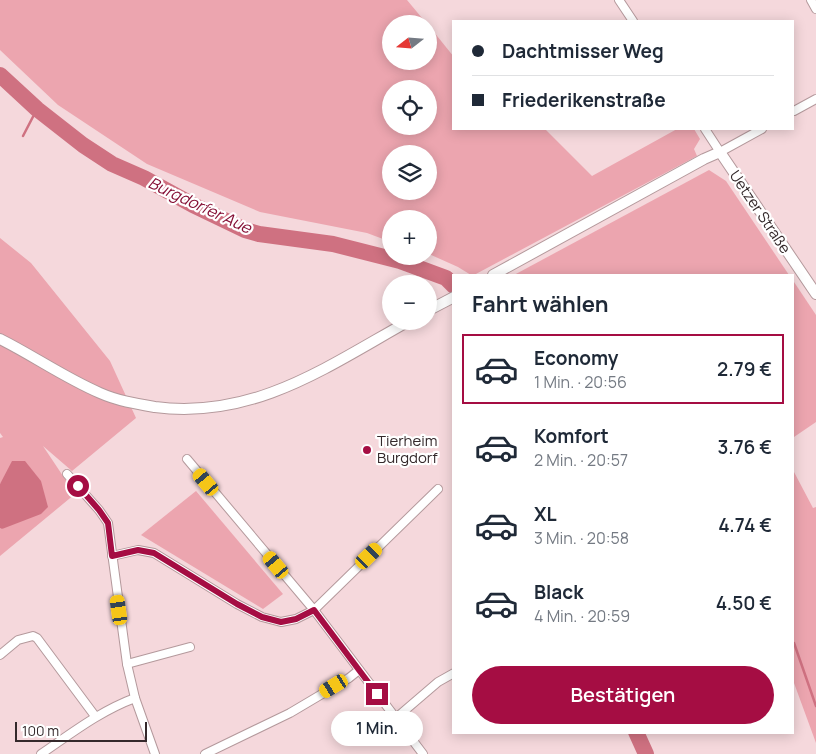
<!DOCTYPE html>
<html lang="de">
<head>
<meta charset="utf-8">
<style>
  body { margin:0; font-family:Manrope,sans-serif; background:#f6f6f7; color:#1f2937; height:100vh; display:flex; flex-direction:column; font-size:19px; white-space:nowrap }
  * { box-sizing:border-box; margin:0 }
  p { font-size:16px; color:#747a83 }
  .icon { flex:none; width:28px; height:28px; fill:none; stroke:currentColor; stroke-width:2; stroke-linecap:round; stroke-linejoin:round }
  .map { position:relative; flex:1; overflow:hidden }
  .panel { position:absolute; left:452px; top:274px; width:342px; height:460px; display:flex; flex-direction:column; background:#fff; border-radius:0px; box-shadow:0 2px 12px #0003 }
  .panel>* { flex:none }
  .guide { position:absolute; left:452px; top:20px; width:342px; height:110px; border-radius:0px; box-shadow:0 2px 12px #0003; display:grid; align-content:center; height:110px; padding:0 20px; background:#fff }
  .needle { width:32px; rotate:253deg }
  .controls { position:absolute; left:382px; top:15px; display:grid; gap:10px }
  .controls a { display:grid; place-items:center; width:55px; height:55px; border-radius:50%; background:#fff; box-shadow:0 2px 12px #0003; font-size:25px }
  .scale { position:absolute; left:15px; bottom:12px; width:132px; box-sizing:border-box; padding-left:5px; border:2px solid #34292b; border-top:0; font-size:14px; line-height:18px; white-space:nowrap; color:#34292b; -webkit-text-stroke:4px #fff; paint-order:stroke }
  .end { position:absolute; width:22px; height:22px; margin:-11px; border:6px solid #a50d43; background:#fff; box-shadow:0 0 0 2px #fff }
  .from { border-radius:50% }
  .bubble { position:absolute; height:35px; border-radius:18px; background:#fff; box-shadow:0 2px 12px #0003; font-size:16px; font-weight:600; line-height:35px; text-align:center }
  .car { position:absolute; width:15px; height:30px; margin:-15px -8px; border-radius:6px; box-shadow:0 0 4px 1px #0007; background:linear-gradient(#f5c518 24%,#345 0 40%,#f5c518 0 76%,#345 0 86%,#f5c518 0) }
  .guide b { display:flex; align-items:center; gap:18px; height:48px; font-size:19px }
  .guide b+b { border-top:1px solid #e0e1e3 }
  .guide i { width:12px; height:12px; background:#1f2937 }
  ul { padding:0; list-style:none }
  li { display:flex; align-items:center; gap:15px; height:70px; margin:0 10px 8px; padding:0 10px; border:2px solid transparent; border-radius:0px }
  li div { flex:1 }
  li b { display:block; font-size:19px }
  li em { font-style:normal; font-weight:600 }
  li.on { border-color:#a50d43 }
  li>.icon { width:45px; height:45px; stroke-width:1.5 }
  h2 { padding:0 20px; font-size:22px; line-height:60px }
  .cta { display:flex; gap:10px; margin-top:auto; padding:10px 20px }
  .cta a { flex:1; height:58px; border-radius:30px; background:#a50d43; color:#fff; font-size:20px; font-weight:600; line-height:58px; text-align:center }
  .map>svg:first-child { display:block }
  .green { fill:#eca5af; fill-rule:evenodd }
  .water { fill:#cf7181 }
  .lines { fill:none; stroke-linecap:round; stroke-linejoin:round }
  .stream { stroke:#cf7181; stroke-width:2.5 }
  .river { stroke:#cf7181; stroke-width:16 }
  .street-casing { stroke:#b4999c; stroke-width:10 }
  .secondary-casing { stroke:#b4999c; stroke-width:12 }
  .street { stroke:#fff; stroke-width:8 }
  .secondary { stroke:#fff; stroke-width:10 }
  .route { stroke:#a50d43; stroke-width:6 }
  .poi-dot { fill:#a50d43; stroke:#fff; stroke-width:2 }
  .labels { text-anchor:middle; stroke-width:4.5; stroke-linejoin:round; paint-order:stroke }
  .street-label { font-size:15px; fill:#34292b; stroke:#fff }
  .poi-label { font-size:15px; fill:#34292b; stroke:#fff; text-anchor:start }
  .water-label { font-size:16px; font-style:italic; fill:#851036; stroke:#fff }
</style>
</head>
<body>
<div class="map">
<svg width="816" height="754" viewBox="0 0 816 754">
  <rect width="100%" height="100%" fill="#f5d8dc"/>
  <g class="green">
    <path d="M0 0H407L427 24H391V61H429V26L454 57V129H545L592 176 677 129H694L700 139 694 149 697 156 474 275H471L458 267 429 254V219H391V242L367 233 260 212 147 164 58 105 0 50ZM391 89H429V126H391ZM391 154H429V191H391Z"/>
    <polygon points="709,170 726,181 789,275 514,275"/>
    <polygon points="0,238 31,263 110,361 136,418 72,471 43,446 75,494 0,556 0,528 3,529 1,483 0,484 0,438 3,437 0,433"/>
    <polygon points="794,282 816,315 816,422 794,437"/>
    <polygon points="794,472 813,508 816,507 816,743 794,683"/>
    <polygon points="196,491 283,594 263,609 141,535"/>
  </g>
  <polygon class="water" points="12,461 25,461 41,481 48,507 41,514 2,529 0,528 0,484"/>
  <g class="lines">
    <g class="stream">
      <polyline points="23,136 37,109"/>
      <polyline points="794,643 816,706"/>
    </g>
    <g class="river">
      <polyline points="0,75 37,109 83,145 112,164 144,178 193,205 245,230 259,234 333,244 400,261 446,278 454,286"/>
      <polyline points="636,732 646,754"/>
    </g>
    <g class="street-casing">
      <g id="street">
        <polyline points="619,0 633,21"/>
        <polyline points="811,0 816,9"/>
        <polyline points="794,111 816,99"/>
        <polyline points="705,129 720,152 762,129"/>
        <polyline points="187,459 314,610 423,754"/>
        <polyline points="67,474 99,510 108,523 127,664 135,698 155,754"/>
        <polyline points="112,556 138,550 154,553 237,604 262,617 281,622 296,619 314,610 438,489"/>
        <polyline points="0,655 18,640 33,636 37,638 95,716"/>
        <polyline points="127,664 190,647"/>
        <polyline points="396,718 438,682 454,673"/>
        <path d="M41 754C72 733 100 711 135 698"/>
        <polyline points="205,754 290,713 349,678 359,670"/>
      </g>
    </g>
    <g class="secondary-casing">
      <g id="secondary">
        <polyline points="493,275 704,159 720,152 816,294"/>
        <polyline points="429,310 454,297"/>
        <path d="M0 339C34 356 65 378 100 393 118 401 137 404 155 407 254 420 328 366 409 321"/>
      </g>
    </g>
    <use href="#street" class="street"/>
    <use href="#secondary" class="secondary"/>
  </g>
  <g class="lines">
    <polyline class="route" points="78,486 99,510 108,523 112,556 138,550 154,553 237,604 262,617 281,622 296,619 314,610 377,694"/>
  </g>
  <circle class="poi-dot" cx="367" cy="450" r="5"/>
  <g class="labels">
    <g class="street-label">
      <text transform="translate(760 212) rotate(56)" y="5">Uetzer Straße</text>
    </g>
    <g class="poi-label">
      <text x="377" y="446">Tierheim<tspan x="377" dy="17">Burgdorf</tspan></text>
    </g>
    <g class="water-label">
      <text transform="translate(200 205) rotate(25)" y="6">Burgdorfer Aue</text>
    </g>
  </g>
</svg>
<div class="controls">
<a><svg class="needle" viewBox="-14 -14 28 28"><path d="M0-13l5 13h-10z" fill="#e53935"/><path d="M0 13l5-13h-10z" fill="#747a83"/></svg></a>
<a><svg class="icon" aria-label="locate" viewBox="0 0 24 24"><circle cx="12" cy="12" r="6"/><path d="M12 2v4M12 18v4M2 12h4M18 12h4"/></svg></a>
<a><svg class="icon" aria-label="layers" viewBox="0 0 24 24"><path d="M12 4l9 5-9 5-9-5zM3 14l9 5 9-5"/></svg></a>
<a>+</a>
<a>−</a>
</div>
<div class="scale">100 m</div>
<i class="end from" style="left:78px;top:486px"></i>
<i class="end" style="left:377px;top:694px"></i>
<div class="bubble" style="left:331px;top:711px;width:92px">1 Min.</div>
<i class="car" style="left:206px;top:482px;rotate:320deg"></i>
<i class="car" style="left:369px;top:556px;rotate:46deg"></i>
<i class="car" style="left:276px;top:565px;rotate:320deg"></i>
<i class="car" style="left:119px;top:610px;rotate:352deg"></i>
<i class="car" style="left:334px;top:686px;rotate:239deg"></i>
<div class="guide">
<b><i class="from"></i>Dachtmisser Weg</b>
<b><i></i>Friederikenstraße</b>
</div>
<section class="panel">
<h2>Fahrt wählen</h2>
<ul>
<li class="on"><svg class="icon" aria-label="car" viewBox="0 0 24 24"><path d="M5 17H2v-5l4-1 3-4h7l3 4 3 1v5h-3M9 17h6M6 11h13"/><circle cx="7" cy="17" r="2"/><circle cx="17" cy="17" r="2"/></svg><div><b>Economy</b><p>1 Min. · 20:56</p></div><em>2.79 €</em></li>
<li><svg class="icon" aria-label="car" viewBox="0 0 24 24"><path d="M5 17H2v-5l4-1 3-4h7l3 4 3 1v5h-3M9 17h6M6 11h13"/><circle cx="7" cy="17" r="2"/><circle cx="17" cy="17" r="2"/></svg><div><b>Komfort</b><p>2 Min. · 20:57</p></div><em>3.76 €</em></li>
<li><svg class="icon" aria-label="car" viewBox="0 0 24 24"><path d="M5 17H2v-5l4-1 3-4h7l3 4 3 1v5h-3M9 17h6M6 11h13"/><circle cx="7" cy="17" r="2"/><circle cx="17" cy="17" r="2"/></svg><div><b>XL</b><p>3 Min. · 20:58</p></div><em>4.74 €</em></li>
<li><svg class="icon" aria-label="car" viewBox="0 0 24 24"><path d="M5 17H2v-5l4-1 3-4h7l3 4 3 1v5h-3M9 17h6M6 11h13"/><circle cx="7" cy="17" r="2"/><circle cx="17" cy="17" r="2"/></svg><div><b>Black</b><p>4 Min. · 20:59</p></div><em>4.50 €</em></li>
</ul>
<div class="cta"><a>Bestätigen</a></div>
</section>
</div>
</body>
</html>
